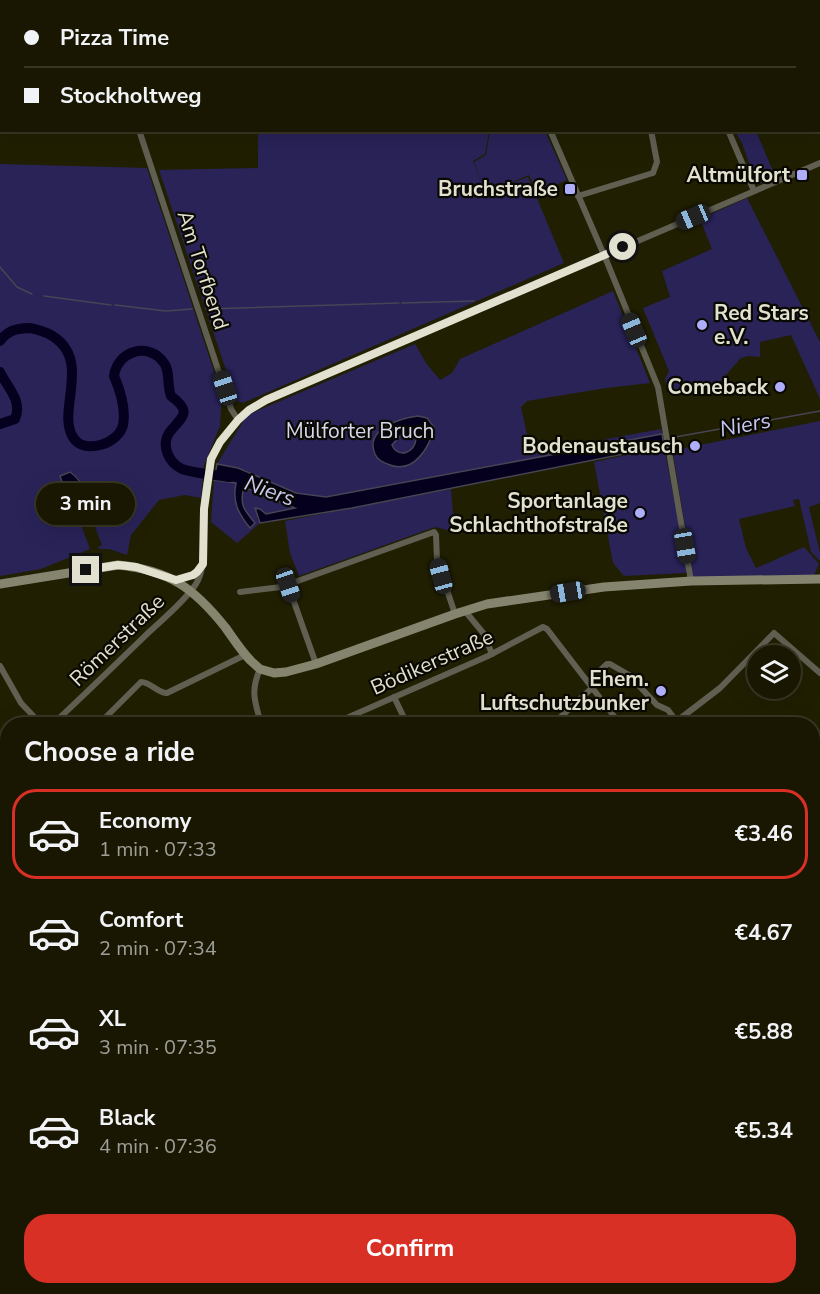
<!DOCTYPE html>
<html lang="en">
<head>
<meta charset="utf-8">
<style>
  body { margin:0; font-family:"Nunito Sans",sans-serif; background:#22200c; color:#f1f3f6; height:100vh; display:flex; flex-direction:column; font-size:22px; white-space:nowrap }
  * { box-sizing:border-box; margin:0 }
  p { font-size:20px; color:#9f9f99 }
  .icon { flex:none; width:33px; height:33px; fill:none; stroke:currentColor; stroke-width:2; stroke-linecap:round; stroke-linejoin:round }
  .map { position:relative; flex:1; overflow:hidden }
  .side { position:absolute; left:0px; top:717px; width:820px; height:578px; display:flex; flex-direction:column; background:#191702; border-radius:24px 24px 0 0; box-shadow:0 6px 24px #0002,0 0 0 2px #373624 }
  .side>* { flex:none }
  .hud { position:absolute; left:0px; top:0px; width:820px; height:132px; box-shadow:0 6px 24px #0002,0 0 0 2px #373624; display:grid; align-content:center; height:132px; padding:0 24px; background:#191702 }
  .fabs { position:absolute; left:747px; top:645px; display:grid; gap:12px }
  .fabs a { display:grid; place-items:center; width:54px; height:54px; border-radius:50%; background:#191702; box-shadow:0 6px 24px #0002,0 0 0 2px #373624; font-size:30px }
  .end { position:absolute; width:27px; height:27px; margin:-14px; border:8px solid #e2e1d0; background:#111; box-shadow:0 0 0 3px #111 }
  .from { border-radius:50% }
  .bubble { position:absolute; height:42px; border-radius:21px; background:#191702; box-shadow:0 6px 24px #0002,0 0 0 2px #373624; font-size:20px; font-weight:700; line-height:42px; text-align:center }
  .car { position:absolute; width:18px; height:36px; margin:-18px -9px; border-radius:8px; box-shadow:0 0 4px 2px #0007; background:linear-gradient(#222 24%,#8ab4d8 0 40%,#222 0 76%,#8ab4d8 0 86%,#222 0) }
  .hud b { display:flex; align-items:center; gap:21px; height:57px; font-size:22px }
  .hud b+b { border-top:2px solid #373624 }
  .hud i { width:15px; height:15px; background:#f1f3f6 }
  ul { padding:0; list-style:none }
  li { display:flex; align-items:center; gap:18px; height:90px; margin:0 12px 9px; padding:0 12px; border:3px solid transparent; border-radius:24px }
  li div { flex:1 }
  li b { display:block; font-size:22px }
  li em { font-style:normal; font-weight:700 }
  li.current { border-color:#d93025 }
  li>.icon { width:54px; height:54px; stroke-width:1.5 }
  h2 { padding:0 24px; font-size:27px; line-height:72px }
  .button { display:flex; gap:12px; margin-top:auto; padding:12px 24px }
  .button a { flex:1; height:69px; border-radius:24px; background:#d93025; color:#fff; font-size:24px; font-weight:700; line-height:69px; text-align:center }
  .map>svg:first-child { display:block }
  .green { fill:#292358 }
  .water { fill:#05001e; stroke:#474453; stroke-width:1.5; fill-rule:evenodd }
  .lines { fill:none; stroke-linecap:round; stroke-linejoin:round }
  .stream { stroke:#474453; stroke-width:1.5 }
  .river { stroke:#05001e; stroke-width:10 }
  .street { stroke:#605f51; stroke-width:6 }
  .secondary { stroke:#85846e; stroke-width:9 }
  .primary { stroke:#a2a085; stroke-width:10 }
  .route { stroke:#e2e1d0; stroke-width:8 }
  .poi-dot { fill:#afaefa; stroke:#090801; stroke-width:2 }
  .labels { text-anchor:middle; stroke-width:4.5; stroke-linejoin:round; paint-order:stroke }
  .poi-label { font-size:21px; font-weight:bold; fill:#e2e1d0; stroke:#090801; text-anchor:end }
  .street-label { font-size:21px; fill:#e2e1d0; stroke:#090801 }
  .park-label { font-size:21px; fill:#d6d6ec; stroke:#090801 }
  .water-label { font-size:22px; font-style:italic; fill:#c6c7f2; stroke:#090801 }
</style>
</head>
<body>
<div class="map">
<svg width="820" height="1294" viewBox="0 0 820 1294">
  <rect width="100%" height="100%" fill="#211f02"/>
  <g class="green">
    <polygon points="258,131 489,131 485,154 473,161 486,194 474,162 486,155 490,131 545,131 567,180 537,193 529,175 492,191 528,177 564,263 243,403 236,400 159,170 258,168"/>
    <polygon points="735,131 756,131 775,176 774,178 759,184 756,183 742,143"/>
    <polygon points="0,164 147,168 222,396 220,426 204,465 201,498 185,495 159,500 131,535 127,555 109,549 99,549 98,547 102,545 89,511 77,514 90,549 41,569 0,576"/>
    <polygon points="747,198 820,342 820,399 791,335 760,342 760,357 749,356 741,358 716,386 668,394 665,379 669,371 643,308 670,297 662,271 712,249 700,219"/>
    <polygon points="613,291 650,383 606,388 527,401 521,407 531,453 661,429 662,434 326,497 296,493 238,468 217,464 247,415 415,344 426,363 440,380 452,373 460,359"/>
    <polygon points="820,421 820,503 809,507 820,553 820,561 811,552 799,499 793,500 795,506 739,519 746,548 756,568 804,547 819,564 814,575 694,581 673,453 675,450"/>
    <polygon points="664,447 688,570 686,573 624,576 613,563 594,462"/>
    <polygon points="214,480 237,483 296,509 265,514 260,509 257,518 260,523 237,543 211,522"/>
    <polygon points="451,489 454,528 447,530 435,527 299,576 290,553 285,521"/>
    <polygon points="816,1037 820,1041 820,1065 815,1069 813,1067 813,1038"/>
    <polygon points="495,1287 519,1287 509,1294 492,1294"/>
  </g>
  <g class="water">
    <path d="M418 416 427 418 434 427C430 447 414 474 390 465 384 463 377 460 375 454 364 429 401 418 418 416ZM401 435H413L416 439C415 453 398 459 392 445Z"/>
    <path d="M662 434 664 446 352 508 260 523 255 508 260 509 266 514 295 508 244 487C239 504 244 510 255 523L250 528C238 513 232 502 236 483L214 480 217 464 238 468 296 493 326 497Z"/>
    <path d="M70 472C77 477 83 483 83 492L69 496 65 491 60 476Z"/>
  </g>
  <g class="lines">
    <g class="stream">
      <polyline points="0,267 17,287 32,294"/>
      <polyline points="44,296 111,305"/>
      <polyline points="402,303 474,301"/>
      <polyline points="115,305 166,311 192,309"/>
      <polyline points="206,309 399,303"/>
      <polyline points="670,438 820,411"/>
    </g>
    <g class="river">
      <path d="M0 341C7 331 15 329 27 328 36 328 42 331 49 334 96 359 53 414 75 440 87 454 119 443 123 425 126 410 120 390 114 376 117 351 149 341 164 363 170 370 167 386 171 396 194 413 181 417 169 433 161 446 169 463 182 469 196 474 214 474 229 477"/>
      <path d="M0 372C7 387 23 401 15 419L0 424"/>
    </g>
    <g class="street">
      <polyline points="315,0 316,2"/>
      <polyline points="493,0 494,2"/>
      <polyline points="600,0 600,2"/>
      <polyline points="778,0 778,2"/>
      <polyline points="284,2 289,0"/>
      <polyline points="819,4 820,4"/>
      <polyline points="0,33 2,33"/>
      <polyline points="819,72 820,72"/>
      <polyline points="139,130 231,409 238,420"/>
      <polyline points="550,130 607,262 658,387 691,581"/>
      <polyline points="728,130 754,191"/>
      <polyline points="578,196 653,173 657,162 651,130"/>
      <polyline points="176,580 193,575 201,567"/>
      <polyline points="288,585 316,664"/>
      <polyline points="240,592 281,587 434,532 436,535 437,560 455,614"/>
      <polyline points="465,611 484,634 492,654"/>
      <polyline points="0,666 21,703 41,724"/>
      <path d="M260 669C250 692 255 701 261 724"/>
      <polyline points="588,682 607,664 610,664 629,675 657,705 668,710 677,722"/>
      <polyline points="394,697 407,724"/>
      <path d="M53 724C85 694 117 663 148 633 164 618 184 602 196 584 205 569 203 552 203 535 204 474 208 433 266 400L820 163"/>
      <path d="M99 724 141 682C151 682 157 693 167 693L245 655"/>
      <polyline points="333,724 488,656 543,627 547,629 620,724"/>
      <polyline points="553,724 592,688"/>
      <polyline points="673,724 720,688 774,633 820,673"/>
      <polyline points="0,766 8,763"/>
      <polyline points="0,848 8,816"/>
      <polyline points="813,956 820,966"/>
      <polyline points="0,984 8,978"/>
      <polyline points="0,1053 8,1050"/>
      <polyline points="813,1155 820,1145"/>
      <polyline points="0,1172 8,1189"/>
      <polyline points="50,1287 53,1294"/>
      <polyline points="188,1287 191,1294"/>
      <polyline points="474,1287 477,1294"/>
      <polyline points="636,1294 645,1287"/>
      <polyline points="736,1294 739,1287"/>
    </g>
    <g class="secondary">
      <path d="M0 584 118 565C169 570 194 588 225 627 233 638 241 651 251 661L260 669 274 673 286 672 316 664 455 614 487 604 604 587 691 581 820 579"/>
      <polyline points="813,1276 820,1278"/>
      <polyline points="483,1294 486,1287"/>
    </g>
    <g class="primary">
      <polyline points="813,820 820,806"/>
      <polyline points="813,836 820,819"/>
      <polyline points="304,1294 330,1287"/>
      <polyline points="333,1294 357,1287"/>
    </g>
  </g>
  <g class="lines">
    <polyline class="route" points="86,570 118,565 136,567 176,580 193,575 197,572 203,564 204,509 211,459 220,442 238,420 249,410 266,400 623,247"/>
  </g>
  <g class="poi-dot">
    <rect x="796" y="169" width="12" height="12" rx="3"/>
    <rect x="564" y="183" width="12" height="12" rx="3"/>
    <circle cx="702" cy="325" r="6"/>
    <circle cx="780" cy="387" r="6"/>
    <circle cx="695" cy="446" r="6"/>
    <circle cx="640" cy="513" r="6"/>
    <circle cx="661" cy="691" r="6"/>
  </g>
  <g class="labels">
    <g class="poi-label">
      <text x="790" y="182">Altmülfort</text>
      <text x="558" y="196">Bruchstraße</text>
      <text x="714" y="320" text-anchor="start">Red Stars<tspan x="714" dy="24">e.V.</tspan></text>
      <text x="768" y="394">Comeback</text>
      <text x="683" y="453">Bodenaustausch</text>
      <text x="628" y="508">Sportanlage<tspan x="628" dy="24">Schlachthofstraße</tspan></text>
      <text x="649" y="686">Ehem.<tspan x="649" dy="24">Luftschutzbunker</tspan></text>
    </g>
    <g class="street-label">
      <text transform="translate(203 270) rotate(72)" y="7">Am Torfbend</text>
      <text transform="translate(117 640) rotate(-44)" y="7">Römerstraße</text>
      <text transform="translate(432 662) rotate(-24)" y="7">Bödikerstraße</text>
    </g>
    <g class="park-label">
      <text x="360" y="438">Mülforter Bruch</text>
    </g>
    <g class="water-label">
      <text transform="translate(745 424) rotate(-11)" y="8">Niers</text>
      <text transform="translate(270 490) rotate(20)" y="8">Niers</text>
    </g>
  </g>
</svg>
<div class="fabs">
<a><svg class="icon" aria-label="layers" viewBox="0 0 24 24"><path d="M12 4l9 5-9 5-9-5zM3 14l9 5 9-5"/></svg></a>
</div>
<i class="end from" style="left:623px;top:247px"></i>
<i class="end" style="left:86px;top:570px"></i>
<div class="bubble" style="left:36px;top:483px;width:99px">3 min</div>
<i class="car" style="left:693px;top:217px;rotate:247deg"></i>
<i class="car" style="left:634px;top:330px;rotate:337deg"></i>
<i class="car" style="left:225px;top:388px;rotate:342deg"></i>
<i class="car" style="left:685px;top:546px;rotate:170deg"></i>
<i class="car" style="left:441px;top:576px;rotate:345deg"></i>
<i class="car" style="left:288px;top:585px;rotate:161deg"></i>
<i class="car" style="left:568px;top:592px;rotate:261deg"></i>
<div class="hud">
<b><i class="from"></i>Pizza Time</b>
<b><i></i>Stockholtweg</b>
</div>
<section class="side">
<h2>Choose a ride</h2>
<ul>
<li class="current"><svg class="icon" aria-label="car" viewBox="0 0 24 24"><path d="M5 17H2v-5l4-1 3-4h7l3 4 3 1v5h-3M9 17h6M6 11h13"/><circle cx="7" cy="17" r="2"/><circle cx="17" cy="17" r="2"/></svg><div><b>Economy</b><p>1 min · 07:33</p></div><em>€3.46</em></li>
<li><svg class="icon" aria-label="car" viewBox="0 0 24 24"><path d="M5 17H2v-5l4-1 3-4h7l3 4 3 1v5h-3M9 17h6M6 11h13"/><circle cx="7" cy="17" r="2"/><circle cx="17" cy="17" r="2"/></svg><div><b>Comfort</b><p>2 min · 07:34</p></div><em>€4.67</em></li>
<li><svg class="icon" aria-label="car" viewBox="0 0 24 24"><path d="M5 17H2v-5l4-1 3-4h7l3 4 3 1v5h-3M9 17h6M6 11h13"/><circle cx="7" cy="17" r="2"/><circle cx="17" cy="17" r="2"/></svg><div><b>XL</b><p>3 min · 07:35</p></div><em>€5.88</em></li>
<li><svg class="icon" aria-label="car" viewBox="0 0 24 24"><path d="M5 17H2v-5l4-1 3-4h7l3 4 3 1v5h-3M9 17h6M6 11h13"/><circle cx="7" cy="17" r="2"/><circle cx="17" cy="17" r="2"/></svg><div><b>Black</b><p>4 min · 07:36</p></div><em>€5.34</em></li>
</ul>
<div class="button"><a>Confirm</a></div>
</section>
</div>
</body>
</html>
